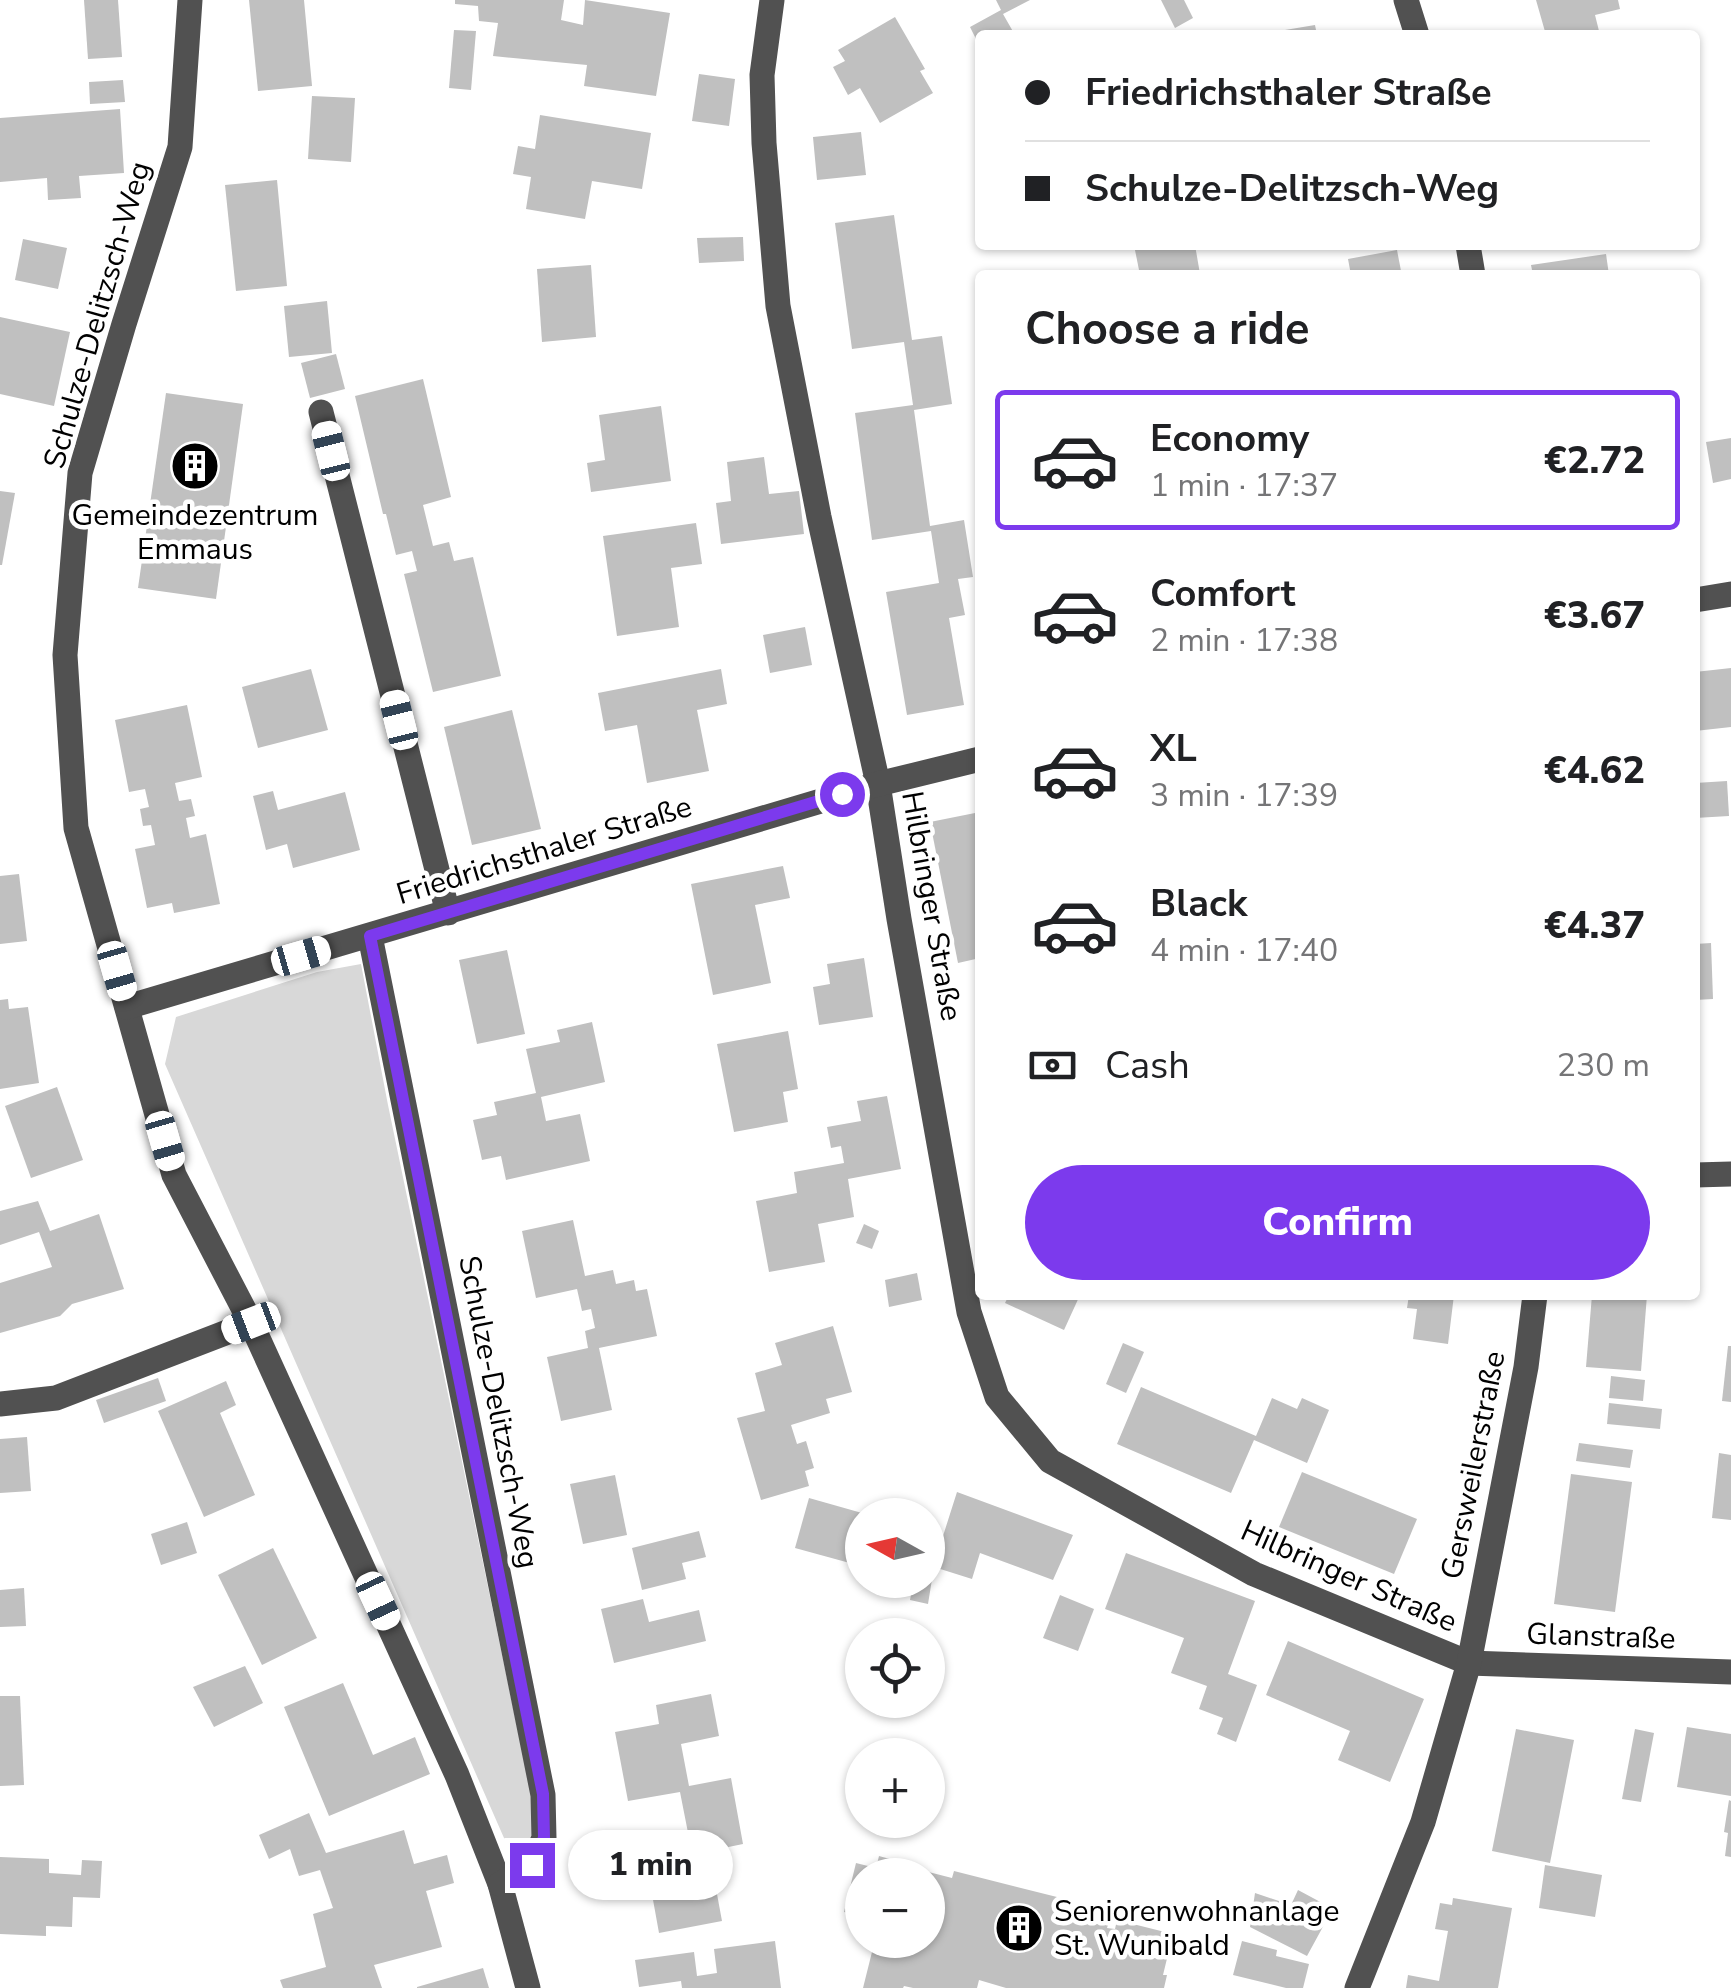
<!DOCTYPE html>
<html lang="en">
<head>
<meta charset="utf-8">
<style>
  body { margin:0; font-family:"Nunito Sans",sans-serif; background:#f6f6f6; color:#202124; height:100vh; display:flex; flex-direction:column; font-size:38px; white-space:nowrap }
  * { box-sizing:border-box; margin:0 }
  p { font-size:32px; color:#757577 }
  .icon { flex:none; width:55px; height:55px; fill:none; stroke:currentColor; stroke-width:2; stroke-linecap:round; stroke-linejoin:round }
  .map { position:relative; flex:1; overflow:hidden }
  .sheet { position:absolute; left:975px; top:270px; width:725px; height:1030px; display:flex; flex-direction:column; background:#fff; border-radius:10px; box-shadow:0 2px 8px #0004 }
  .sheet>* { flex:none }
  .top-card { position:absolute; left:975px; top:30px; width:725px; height:220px; border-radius:10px; box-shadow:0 2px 8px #0004; display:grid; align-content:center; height:220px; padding:0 50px; background:#fff }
  .needle { width:65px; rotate:278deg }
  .fabs { position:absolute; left:845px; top:1498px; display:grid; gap:20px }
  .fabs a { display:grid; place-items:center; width:100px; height:100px; border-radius:50%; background:#fff; box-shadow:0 2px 8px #0004; font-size:50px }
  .end { position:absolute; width:45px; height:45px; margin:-22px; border:12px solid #7c3aed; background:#fff; box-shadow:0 0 0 5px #fff }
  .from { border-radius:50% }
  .bubble { position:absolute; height:70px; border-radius:35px; background:#fff; box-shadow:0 2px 8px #0004; font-size:32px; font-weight:800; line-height:70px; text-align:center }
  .car { position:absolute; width:30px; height:60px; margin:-30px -15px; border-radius:12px; box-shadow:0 0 8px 2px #0007; background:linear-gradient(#fff 24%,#345 0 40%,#fff 0 76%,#345 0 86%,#fff 0) }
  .top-card b { display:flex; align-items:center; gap:35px; height:95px; font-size:38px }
  .top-card b+b { border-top:2px solid #e0e0e0 }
  .top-card i { width:25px; height:25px; background:#202124 }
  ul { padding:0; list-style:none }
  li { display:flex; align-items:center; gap:30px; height:140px; margin:0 20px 15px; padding:0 30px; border:5px solid transparent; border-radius:10px }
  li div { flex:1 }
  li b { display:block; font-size:38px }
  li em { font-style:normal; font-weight:800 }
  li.on { border-color:#7c3aed }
  li>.icon { width:90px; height:90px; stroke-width:1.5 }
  h2 { padding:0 50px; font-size:45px; line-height:120px }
  .pay { display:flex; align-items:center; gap:25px; height:110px; padding:0 50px; font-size:38px }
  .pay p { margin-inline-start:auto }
  .cta { display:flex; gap:20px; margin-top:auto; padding:20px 50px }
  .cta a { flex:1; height:115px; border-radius:60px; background:#7c3aed; color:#fff; font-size:40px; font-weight:800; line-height:115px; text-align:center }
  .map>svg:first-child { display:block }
  .green { fill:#d8d8d8 }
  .building { fill:#c0c0c0 }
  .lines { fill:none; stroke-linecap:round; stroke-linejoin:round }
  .minor { stroke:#515151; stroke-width:25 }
  .route { stroke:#7c3aed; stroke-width:12 }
  .labels { text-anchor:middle; stroke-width:9; stroke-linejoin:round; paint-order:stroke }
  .street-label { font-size:30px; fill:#000; stroke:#fff }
  .poi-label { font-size:30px; fill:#000; stroke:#fff }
</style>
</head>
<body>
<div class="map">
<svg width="1731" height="1988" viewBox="0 0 1731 1988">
  <rect width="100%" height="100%" fill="#fff"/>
  <polygon class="green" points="361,964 388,1105 538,1828 524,1847 504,1838 165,1064 176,1017 317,972"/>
  <g class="building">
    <polygon points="84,0 118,0 122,57 88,59"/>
    <polygon points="249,0 304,0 312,86 258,91"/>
    <polygon points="455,0 564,0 561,20 583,25 585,0 670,13 656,96 584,86 587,65 493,56 498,23 479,21 478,6 455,4"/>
    <polygon points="996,0 1030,0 1003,14 1015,35 980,35 980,47 970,27 1001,10"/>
    <polygon points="1161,0 1184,0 1193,18 1175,28"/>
    <polygon points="1536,0 1618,0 1620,9 1595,15 1600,35 1546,35"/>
    <polygon points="895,17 925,69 920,71 933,93 880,123 860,88 848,95 833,67 845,61 838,50"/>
    <polygon points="1315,25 1317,35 1280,35 1279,31"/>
    <polygon points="454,30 476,31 471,90 449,88"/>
    <polygon points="699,74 735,79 729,126 692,121"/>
    <polygon points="123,80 125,102 90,104 89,82"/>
    <polygon points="312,96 355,98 351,162 308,159"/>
    <polygon points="120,109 124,173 79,176 81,198 48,200 47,178 0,182 0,118"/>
    <polygon points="540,115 651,133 642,189 592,181 585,219 526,209 531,177 513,174 518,146 535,149"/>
    <polygon points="861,132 866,175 817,180 813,137"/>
    <polygon points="277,180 287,286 236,291 225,185"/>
    <polygon points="894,215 912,340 942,336 952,404 914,410 930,526 964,520 973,577 958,579 965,615 949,618 964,705 907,715 886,592 939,583 931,531 872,540 855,413 913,405 904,342 852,349 835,223"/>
    <polygon points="743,237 744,261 699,263 697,238"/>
    <polygon points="23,239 67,248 58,289 15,280"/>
    <polygon points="1134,245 1195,245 1200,274 1140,275"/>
    <polygon points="1397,250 1401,271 1382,275 1351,275 1348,259"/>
    <polygon points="1606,254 1609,275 1533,275 1531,265"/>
    <polygon points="591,265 596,337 542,342 537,269"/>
    <polygon points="327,301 332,353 289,357 284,306"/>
    <polygon points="0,317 70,332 54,406 0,394"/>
    <polygon points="336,354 345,389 310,398 301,363"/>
    <polygon points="423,379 451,497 423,505 433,546 449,542 454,561 473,557 501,676 433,692 404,574 417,571 412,551 396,555 386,514 383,514 355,396"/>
    <polygon points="166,393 243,404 216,599 138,588"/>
    <polygon points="661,406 671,481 591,492 587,463 605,460 599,415"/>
    <polygon points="1731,438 1731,479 1713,483 1706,442"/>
    <polygon points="764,457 769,494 799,491 804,534 721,544 716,503 731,501 727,462"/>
    <polygon points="0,491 15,493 2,565 0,565"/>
    <polygon points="696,523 702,564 671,568 679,627 617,636 603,536"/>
    <polygon points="805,627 812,665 770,673 763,635"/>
    <polygon points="1731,668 1731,727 1695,731 1695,672"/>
    <polygon points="311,669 328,730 258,748 242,687"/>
    <polygon points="721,669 727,704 697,710 709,771 647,783 637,725 605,731 598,693"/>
    <polygon points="187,705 202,777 175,783 179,801 191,799 195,816 186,818 190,838 206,834 220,904 174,913 172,903 147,908 135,849 155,845 151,825 143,826 140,809 149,807 145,789 129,792 115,720"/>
    <polygon points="512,710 541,829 472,845 444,727"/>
    <polygon points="1727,781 1729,816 1695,818 1695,783"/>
    <polygon points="273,791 278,810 345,792 360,850 293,868 287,844 266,850 253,796"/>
    <polygon points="980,812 980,958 958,963 930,822"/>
    <polygon points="783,866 790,898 755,905 771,983 713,995 691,884"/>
    <polygon points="19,874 27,941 0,944 0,876"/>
    <polygon points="1711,943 1713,999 1695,1000 1695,944"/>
    <polygon points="507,950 525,1034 477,1044 459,960"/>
    <polygon points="864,958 873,1017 819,1025 813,987 830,984 827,964"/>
    <polygon points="8,999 9,1009 28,1007 39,1083 0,1089 0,1000"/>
    <polygon points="592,1022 605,1082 541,1097 546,1121 580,1114 590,1161 506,1180 501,1156 482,1160 473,1120 497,1115 494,1102 536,1093 526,1049 560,1042 557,1030"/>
    <polygon points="788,1031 798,1089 783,1092 788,1122 734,1132 717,1044"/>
    <polygon points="57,1087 83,1160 31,1178 5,1106"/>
    <polygon points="887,1096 901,1169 848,1179 854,1217 818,1224 825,1262 769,1272 756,1201 797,1193 794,1172 844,1163 841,1146 831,1148 827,1127 861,1121 857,1101"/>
    <polygon points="38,1201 50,1231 99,1214 124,1289 72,1304 60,1316 0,1333 0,1283 52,1267 39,1232 0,1245 0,1211"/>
    <polygon points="573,1220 585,1276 613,1270 616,1284 634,1280 636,1291 647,1289 657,1336 599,1348 612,1410 561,1421 547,1357 588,1348 585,1331 595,1328 591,1309 582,1311 577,1289 536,1298 522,1231"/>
    <polygon points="864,1224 879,1231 872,1249 856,1243"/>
    <polygon points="917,1273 922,1300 889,1307 885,1280"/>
    <polygon points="1009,1295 1080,1295 1064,1330 1005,1303"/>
    <polygon points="1409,1295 1454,1295 1448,1344 1413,1339 1417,1309 1407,1308"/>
    <polygon points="1592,1295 1647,1295 1641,1371 1586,1367"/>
    <polygon points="833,1326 852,1392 826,1399 830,1413 791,1425 797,1444 806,1441 814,1468 805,1471 809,1486 761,1500 737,1418 765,1411 755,1373 782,1365 775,1343"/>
    <polygon points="1123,1343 1144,1352 1126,1393 1106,1384"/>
    <polygon points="1728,1346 1731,1346 1731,1402 1722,1401"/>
    <polygon points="1611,1376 1645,1380 1643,1401 1609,1398"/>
    <polygon points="158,1378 166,1401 104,1423 96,1400"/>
    <polygon points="226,1381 236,1405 220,1413 255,1495 204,1517 158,1411"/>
    <polygon points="1141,1387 1256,1436 1272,1398 1297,1409 1302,1398 1329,1410 1307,1463 1254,1440 1231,1493 1117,1444"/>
    <polygon points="1609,1403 1662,1409 1660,1429 1607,1424"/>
    <polygon points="27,1437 31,1491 0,1493 0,1439"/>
    <polygon points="1579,1443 1633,1450 1630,1468 1576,1461"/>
    <polygon points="1719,1453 1731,1455 1731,1520 1712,1518"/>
    <polygon points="1302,1472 1417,1519 1394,1574 1279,1527"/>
    <polygon points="1571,1474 1632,1482 1615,1612 1554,1604"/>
    <polygon points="615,1475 627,1535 583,1544 570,1484"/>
    <polygon points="957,1492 1073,1535 1053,1580 980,1553 972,1579 934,1567 928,1604 910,1600 912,1589 884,1585 885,1580 928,1580 928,1531 943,1536"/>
    <polygon points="809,1498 862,1513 862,1548 857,1565 795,1548"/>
    <polygon points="187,1522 197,1553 161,1565 151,1534"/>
    <polygon points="699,1531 706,1557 682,1563 686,1579 642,1590 632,1548"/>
    <polygon points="273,1548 317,1638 262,1665 218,1575"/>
    <polygon points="1126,1553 1255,1601 1228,1674 1257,1685 1236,1742 1217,1734 1223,1718 1199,1709 1207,1686 1171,1673 1184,1638 1105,1609"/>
    <polygon points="24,1588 26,1626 0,1627 0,1590"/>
    <polygon points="1060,1595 1094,1609 1078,1651 1043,1638"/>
    <polygon points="643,1599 649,1622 699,1610 706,1641 614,1663 601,1609"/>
    <polygon points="1288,1641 1424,1699 1390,1782 1338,1760 1350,1731 1266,1695"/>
    <polygon points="245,1666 263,1703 214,1727 193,1687"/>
    <polygon points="343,1683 373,1755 415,1737 430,1774 329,1816 284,1707"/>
    <polygon points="711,1694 719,1736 681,1744 689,1786 731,1778 743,1844 709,1851 722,1921 659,1933 646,1861 692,1853 680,1792 628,1801 615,1732 659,1724 656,1705"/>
    <polygon points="0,1696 20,1696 24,1785 0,1786"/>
    <polygon points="1687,1727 1731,1734 1731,1796 1677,1787"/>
    <polygon points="1516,1729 1574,1740 1550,1863 1492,1851"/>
    <polygon points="1635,1729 1654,1733 1641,1802 1622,1799"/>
    <polygon points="1729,1800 1731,1801 1731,1857 1725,1856 1728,1833 1724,1832"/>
    <polygon points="309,1813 326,1853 404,1830 414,1864 447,1855 454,1883 426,1891 442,1947 374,1965 382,1988 283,1988 280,1980 326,1967 313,1914 333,1908 320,1870 299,1876 290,1849 269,1859 259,1835"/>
    <polygon points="879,1856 897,1861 893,1875 862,1875 862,1917 844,1912 856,1863 876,1868"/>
    <polygon points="0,1857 49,1859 49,1873 81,1875 82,1860 102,1861 100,1898 73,1897 72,1927 46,1926 46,1936 0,1934"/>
    <polygon points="1545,1865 1602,1875 1595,1917 1539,1908"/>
    <polygon points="913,1868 952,1878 954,1871 1073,1901 1072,1905 1111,1915 1107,1928 1115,1929 1117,1920 1173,1934 1163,1975 1167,1975 1164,1988 1006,1988 979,1980 977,1988 913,1988 904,1986 903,1988 863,1988 875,1940 928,1940 928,1875 911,1875"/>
    <polygon points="1298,1890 1326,1905 1318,1919 1325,1923 1307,1956 1250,1927 1255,1893 1291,1905"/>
    <polygon points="1453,1898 1512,1908 1498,1988 1406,1988 1408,1975 1439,1981 1448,1931 1435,1929 1440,1903 1452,1905"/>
    <polygon points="775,1941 781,1988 682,1988 681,1981 639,1987 635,1960 694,1952 697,1976 717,1973 714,1949"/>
    <polygon points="1242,1941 1277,1950 1276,1956 1309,1964 1303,1988 1286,1988 1233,1975"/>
    <polygon points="483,1968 489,1988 417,1988 417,1987"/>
  </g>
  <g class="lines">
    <g class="minor">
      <polyline points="190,0 180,147 124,324 80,473 65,655 76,828 174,1175 251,1323 457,1775 500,1884 528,1988"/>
      <polyline points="772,0 762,75 764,143 778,306 819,517 878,784 899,919 969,1312 997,1397 1050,1461 1254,1574 1469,1663 1731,1672"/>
      <polyline points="1406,0 1417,35"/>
      <polyline points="1468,245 1473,275"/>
      <polyline points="321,412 448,913"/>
      <polyline points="1695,600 1731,594"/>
      <polyline points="370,936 543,1795 544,1838 532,1865 500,1884"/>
      <polyline points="127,1007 878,784 980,759"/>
      <polyline points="1695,1175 1731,1174"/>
      <polyline points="0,1404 56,1398 251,1323"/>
      <polyline points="1357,1988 1423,1822 1469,1663 1526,1367 1535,1295"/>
    </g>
  </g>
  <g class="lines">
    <polyline class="route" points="532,1865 544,1838 543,1794 370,936 842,794"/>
  </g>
  <defs>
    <g id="building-disc" transform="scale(2.5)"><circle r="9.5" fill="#000" stroke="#fff"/><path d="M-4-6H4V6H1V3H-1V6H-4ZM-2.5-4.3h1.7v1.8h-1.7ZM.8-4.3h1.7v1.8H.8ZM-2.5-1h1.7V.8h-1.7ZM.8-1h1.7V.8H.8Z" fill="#fff"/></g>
  </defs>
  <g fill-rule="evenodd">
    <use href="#building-disc" x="195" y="466"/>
    <use href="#building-disc" x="1019" y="1928"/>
  </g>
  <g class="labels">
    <g class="street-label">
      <text transform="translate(97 315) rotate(-74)" y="10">Schulze-Delitzsch-Weg</text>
      <text transform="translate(544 850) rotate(-17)" y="10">Friedrichsthaler Straße</text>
      <text transform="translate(932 906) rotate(80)" y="10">Hilbringer Straße</text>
      <text transform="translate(499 1412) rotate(79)" y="10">Schulze-Delitzsch-Weg</text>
      <text transform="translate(1473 1465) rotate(-79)" y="10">Gersweilerstraße</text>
      <text transform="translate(1349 1576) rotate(24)" y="10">Hilbringer Straße</text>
      <text transform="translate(1601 1636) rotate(2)" y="10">Glanstraße</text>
    </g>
    <g class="poi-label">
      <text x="195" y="525">Gemeindezentrum<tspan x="195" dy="34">Emmaus</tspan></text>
      <text x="1054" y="1921" text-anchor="start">Seniorenwohnanlage<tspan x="1054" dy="34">St. Wunibald</tspan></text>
    </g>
  </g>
</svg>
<div class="fabs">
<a><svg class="needle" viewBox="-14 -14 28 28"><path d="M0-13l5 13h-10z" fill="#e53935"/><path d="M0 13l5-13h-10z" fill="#757577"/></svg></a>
<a><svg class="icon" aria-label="locate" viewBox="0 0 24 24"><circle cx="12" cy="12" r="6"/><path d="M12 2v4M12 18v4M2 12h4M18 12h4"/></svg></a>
<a>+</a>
<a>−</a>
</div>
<i class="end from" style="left:842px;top:794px"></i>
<i class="end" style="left:532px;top:1865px"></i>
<div class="bubble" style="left:568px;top:1830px;width:165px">1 min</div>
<i class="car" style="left:331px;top:451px;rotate:346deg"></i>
<i class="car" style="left:399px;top:720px;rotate:346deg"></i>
<i class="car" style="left:301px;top:956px;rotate:74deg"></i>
<i class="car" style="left:117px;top:971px;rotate:164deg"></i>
<i class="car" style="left:165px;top:1141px;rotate:164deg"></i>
<i class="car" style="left:251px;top:1323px;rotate:249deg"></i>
<i class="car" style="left:378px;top:1601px;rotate:155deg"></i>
<div class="top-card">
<b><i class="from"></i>Friedrichsthaler Straße</b>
<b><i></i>Schulze-Delitzsch-Weg</b>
</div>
<section class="sheet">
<h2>Choose a ride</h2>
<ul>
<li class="on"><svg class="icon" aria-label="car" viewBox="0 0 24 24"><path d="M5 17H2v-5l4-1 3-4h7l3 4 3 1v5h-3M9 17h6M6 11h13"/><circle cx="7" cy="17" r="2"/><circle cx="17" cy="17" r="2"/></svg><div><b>Economy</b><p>1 min · 17:37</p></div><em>€2.72</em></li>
<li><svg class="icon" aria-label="car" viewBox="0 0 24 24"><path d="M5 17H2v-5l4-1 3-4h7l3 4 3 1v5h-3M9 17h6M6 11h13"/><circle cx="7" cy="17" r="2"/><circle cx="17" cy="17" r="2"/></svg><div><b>Comfort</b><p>2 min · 17:38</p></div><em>€3.67</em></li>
<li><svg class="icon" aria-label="car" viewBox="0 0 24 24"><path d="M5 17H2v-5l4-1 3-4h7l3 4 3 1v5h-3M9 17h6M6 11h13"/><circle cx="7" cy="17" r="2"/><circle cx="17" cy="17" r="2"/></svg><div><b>XL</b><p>3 min · 17:39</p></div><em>€4.62</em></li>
<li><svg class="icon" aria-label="car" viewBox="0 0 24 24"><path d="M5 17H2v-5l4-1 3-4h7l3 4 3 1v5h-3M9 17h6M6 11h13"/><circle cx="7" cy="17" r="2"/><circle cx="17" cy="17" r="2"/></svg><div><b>Black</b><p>4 min · 17:40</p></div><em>€4.37</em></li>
</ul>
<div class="pay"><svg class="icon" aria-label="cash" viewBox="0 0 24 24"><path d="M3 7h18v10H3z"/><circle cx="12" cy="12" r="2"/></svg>Cash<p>230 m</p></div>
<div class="cta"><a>Confirm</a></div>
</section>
</div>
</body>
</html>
